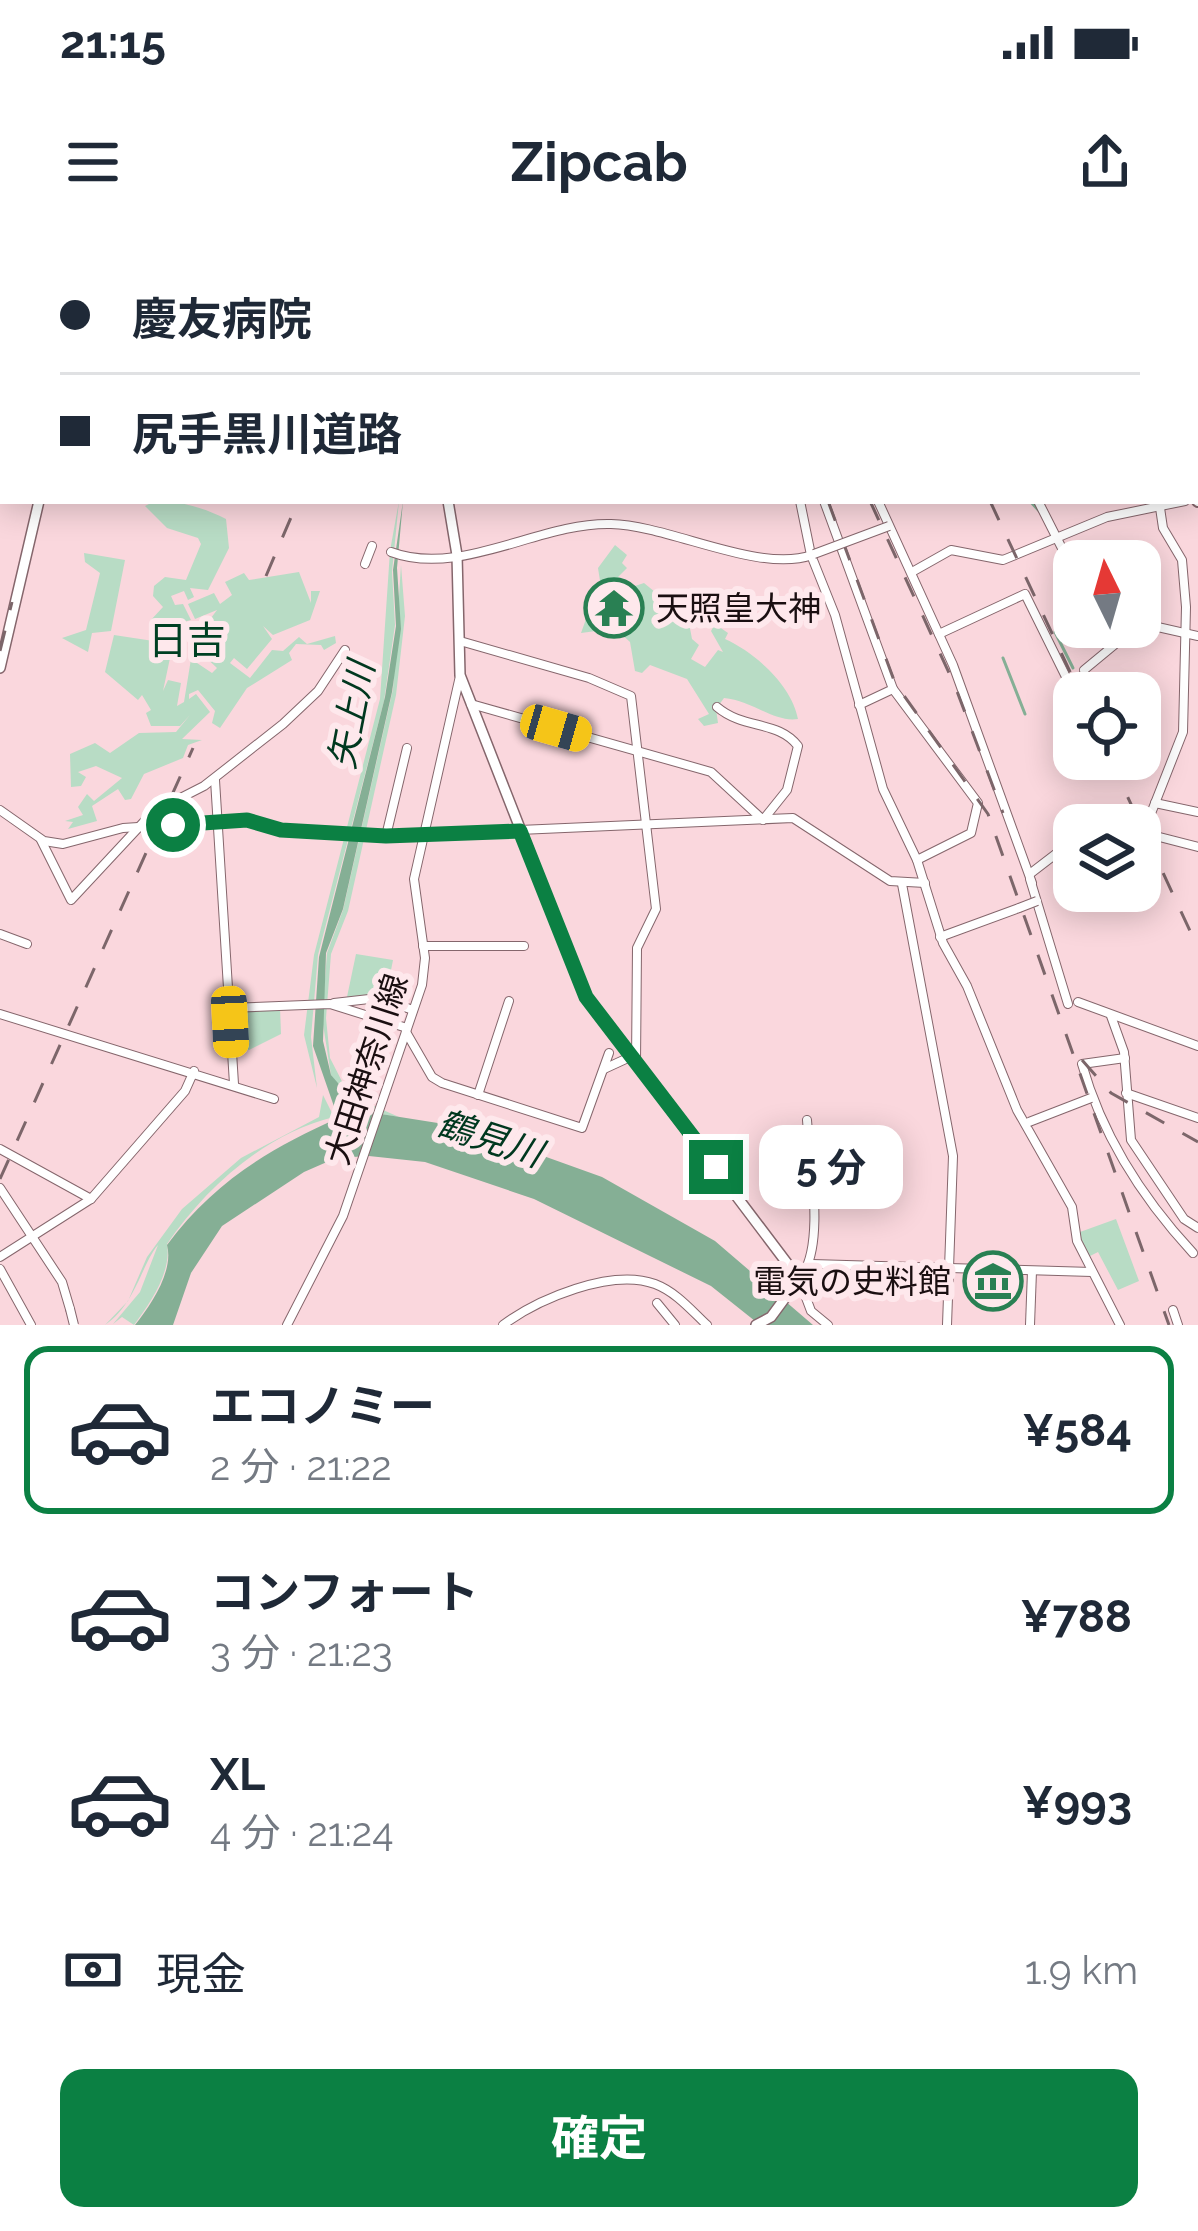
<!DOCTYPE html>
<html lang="ja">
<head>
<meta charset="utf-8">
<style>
  body { margin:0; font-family:Raleway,"Noto Sans JP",sans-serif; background:#f2f2f3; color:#1f2937; height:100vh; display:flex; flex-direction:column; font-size:45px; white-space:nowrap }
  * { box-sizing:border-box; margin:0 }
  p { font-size:39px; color:#747a83 }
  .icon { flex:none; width:66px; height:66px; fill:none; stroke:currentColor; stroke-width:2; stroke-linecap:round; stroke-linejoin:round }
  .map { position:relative; height:1085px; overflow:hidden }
  .details { display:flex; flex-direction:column; background:#fff; flex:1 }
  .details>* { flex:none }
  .guide { position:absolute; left:0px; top:0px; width:1200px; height:264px; box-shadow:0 6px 30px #0003; display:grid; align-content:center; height:264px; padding:0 60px; background:#fff }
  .needle { width:78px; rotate:355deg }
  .buttons { position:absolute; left:1053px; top:300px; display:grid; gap:24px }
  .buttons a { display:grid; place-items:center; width:108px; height:108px; border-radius:24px; background:#fff; box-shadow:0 6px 30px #0003; font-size:60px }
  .end { position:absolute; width:54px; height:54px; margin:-27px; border:15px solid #0b8043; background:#fff; box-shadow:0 0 0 6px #fff }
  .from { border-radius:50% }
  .bubble { position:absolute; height:84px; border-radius:24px; background:#fff; box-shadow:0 6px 30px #0003; font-size:39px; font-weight:700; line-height:84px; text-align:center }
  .car { position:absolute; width:36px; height:72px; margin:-36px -18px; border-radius:15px; box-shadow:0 0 9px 3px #0007; background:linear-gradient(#f5c518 24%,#345 0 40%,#f5c518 0 76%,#345 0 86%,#f5c518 0) }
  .guide b { display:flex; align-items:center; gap:42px; height:114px; font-size:45px }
  .guide b+b { border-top:3px solid #e0e1e3 }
  .guide i { width:30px; height:30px; background:#1f2937 }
  ul { padding:21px 0 0; list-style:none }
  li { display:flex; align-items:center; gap:36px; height:168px; margin:0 24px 18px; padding:0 36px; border:6px solid transparent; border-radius:24px }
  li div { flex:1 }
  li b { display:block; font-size:45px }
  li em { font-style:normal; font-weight:700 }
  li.selected { border-color:#0b8043 }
  li>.icon { width:108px; height:108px; stroke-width:1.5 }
  .pay { display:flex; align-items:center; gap:30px; height:132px; padding:0 60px; font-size:45px }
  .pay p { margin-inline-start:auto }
  .cta { display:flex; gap:24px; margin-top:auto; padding:24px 60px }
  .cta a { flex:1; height:138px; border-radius:24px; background:#0b8043; color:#fff; font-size:48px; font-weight:700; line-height:138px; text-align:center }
  .status { display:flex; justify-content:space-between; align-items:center; height:84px; padding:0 60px; background:#fff; direction:ltr }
  .status svg { height:33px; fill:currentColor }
  header { display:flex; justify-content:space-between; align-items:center; height:156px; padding:0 60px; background:#fff; font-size:54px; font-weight:700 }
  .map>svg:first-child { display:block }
  .green { fill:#b8dcc5 }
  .water { fill:#85af95 }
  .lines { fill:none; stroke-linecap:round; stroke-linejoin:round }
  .stream { stroke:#85af95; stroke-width:3 }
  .river { stroke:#85af95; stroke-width:8 }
  .secondary-casing { stroke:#85666c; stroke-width:10 }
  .primary-casing { stroke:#85666c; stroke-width:12 }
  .highway-casing { stroke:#85666c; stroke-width:14 }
  .secondary { stroke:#fff; stroke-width:8 }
  .primary { stroke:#fff; stroke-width:9 }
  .highway { stroke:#fff; stroke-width:10 }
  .rail { stroke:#7c666a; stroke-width:3; stroke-dasharray:21 21; stroke-linecap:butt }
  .secondary-bridge-casing { stroke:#85666c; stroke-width:10; stroke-linecap:butt }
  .secondary-bridge { stroke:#fff; stroke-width:8 }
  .route { stroke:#0b8043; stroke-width:15 }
  .labels { text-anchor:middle; stroke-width:12; stroke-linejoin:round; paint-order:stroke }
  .poi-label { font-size:33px; fill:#1a0f11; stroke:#fee8ec; text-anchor:start }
  .street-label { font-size:33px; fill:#1a0f11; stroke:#fee8ec }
  .water-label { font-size:36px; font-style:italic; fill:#00381f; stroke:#fee8ec }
  .quarter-label { font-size:39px; fill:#004023; stroke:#fee8ec }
</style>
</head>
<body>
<div class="status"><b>21:15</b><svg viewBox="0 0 49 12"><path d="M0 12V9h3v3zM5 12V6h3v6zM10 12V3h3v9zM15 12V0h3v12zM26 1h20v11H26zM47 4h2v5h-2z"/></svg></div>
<header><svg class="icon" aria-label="menu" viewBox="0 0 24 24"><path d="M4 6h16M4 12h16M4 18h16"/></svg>Zipcab<svg class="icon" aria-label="share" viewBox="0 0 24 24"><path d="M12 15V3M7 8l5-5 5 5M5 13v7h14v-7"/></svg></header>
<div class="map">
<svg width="1198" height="1085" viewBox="0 0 1198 1085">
  <rect width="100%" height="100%" fill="#fad7dd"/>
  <g class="green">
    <path d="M155 261C182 261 204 268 226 279L229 308 208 350 190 348 194 357 188 360 184 351 171 356 175 365 183 364 191 380 169 386 150 381 163 367 153 356 154 346 165 337 186 340 201 304 198 298 167 288 145 266Z"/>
    <polygon points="399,261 392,332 395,385 384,461 318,715 311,797 317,848 304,795 314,715 380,459 390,311"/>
    <path d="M615 305 627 315 622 323 627 328 618 337 635 346 644 343 655 352V363C683 365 689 377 692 399L699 405 691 419 705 427 718 410 723 412 711 391 715 384 728 393 725 399C756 413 792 446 798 479 775 483 751 460 724 458L716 469 718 483 704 486 698 479 709 474 687 439 650 425 642 433 635 431 630 402 618 391 607 395V378L599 379 596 391 581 393 590 368 603 360 598 328Z"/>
    <polygon points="84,313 125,320 111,391 92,393 88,412 62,398 86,390 100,333 85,322"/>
    <polygon points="401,325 405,376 396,455 348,671 331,714 326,778 330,818 349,855 399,877 362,871 348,860 331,835 322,778 327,713 343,670 393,449"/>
    <polygon points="299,332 311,363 311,351 320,351 310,380 273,395 263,386 272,399 247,429 234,418 230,423 250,438 272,410 283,411 299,397 307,404 335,396 336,403 324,410 321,405 296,404 289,413 292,420 247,448 220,488 212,483 215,471 198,450 189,454 189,459 196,454 210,472 182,499 202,500 188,505 183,518 144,534 131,559 125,560 118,549 92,566 97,581 68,589 73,582 65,581 83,575 78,567 87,554 94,561 122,538 96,526 78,532 86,537 81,546 71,547 70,514 95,503 110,513 139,493 176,492 190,475 180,486 151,486 146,473 151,470 142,455 138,460 105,432 114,395 173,404 163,451 168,440 181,443 177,466 184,462 191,419 212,433 217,428 199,411 196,398 217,370 195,379 188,364 214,353 220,364 232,355 225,342 244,333 249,340"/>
    <polygon points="356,714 393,720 386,756 347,757"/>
    <polygon points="280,767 281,794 249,810 241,807 234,770"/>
    <path d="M323 855 334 877C262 895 205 949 167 1004 172 1032 150 1063 134 1085L122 1077 113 1084 140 1052 158 1005C142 1023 136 1064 105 1085L128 1061 147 1017 182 969 241 918 319 877Z"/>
    <polygon points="1116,979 1139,1041 1118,1050 1098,1012 1088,1017 1078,999 1080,992"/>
  </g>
  <path class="water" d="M403 261 397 328 401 389 392 452 343 669 326 713 323 801 331 835 362 871 463 887 602 937 715 1001 813 1085H760L711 1046 534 959 425 922 369 916 336 918 304 932 222 986 191 1033 173 1085H135C151 1065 174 1031 167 1005 214 942 269 909 338 878L313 806 319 717 385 457 396 386 393 330Z"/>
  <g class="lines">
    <g class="stream">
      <polyline points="1176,0 1177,3"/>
      <polyline points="1030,261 1041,273"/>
      <polyline points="1055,392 1073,428"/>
      <polyline points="1003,418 1025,474"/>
    </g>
    <g class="river">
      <polyline points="20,0 25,3"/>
      <polyline points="377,0 378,3"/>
      <polyline points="829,0 829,3"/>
    </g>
    <g class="secondary-casing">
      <g id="secondary">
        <polyline points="543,0 545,3"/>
        <polyline points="721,0 721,3"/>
        <polyline points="775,0 776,3"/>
        <polyline points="1015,0 1017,3"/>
        <polyline points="1152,0 1152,3"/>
        <polyline points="606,3 608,0"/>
        <polyline points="987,3 999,0"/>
        <polyline points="1197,84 1198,85"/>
        <polyline points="0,115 3,116"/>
        <polyline points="1197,159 1198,156"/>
        <polyline points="1197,191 1198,191"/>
        <polyline points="800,261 811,315 835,375 883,549 917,620 943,703 967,746 1017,870 1072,967 1077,1001 1120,1085"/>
        <polyline points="824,261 893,449 978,563 971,593 917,620"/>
        <polyline points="878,261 953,425 1032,643"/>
        <polyline points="1038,261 1074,332"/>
        <path d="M391 312C460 338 540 282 611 284 669 285 759 334 812 315"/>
        <polyline points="365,324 372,306"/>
        <polyline points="912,332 951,310 1003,320 1107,277 1185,261"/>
        <polyline points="1140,383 1198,396"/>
        <polyline points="939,394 1025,354 1069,443"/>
        <polyline points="460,401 589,438 631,456 656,669 637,708 636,823"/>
        <polyline points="1084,430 1136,387"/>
        <path d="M471 464 711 532 763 580 787 550 798 506C778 480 744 490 717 467"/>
        <polyline points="859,465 893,449"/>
        <polyline points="215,540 234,844"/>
        <polyline points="1155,563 1198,572"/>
        <polyline points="0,570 44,601 63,604 123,588 247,580 281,589 386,596 793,578 890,641 925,643"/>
        <polyline points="1100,585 1115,585"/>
        <polyline points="1140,592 1198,607"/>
        <polyline points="1151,595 1150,576 1183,492 1186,367 1182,320 1163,288 1159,261"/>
        <polyline points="386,596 407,508"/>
        <polyline points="41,600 71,660 153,572 204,546 283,484 318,451 345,410"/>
        <polyline points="1031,633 1074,600"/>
        <polyline points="1030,639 1068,764"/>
        <polyline points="902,644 953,916 947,1085"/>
        <polyline points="0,694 27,704"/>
        <polyline points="940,697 1019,668"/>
        <polyline points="423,706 524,706"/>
        <polyline points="1078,762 1198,806"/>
        <polyline points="334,763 378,758 413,770"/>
        <polyline points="229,768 330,764 407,788"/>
        <polyline points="0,774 274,859"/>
        <polyline points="1111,776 1124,812 1131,900 1184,979 1198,988"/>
        <polyline points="406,792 432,837 442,843 582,888 609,813"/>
        <path d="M1125 818 1082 824C1102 895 1143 959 1193 1013"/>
        <polyline points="604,829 630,817"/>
        <polyline points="1126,853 1198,878"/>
        <polyline points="478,855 509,761"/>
        <path d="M807 880C810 922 826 1010 799 1039L811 1071 828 1085"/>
        <polyline points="0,909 91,959"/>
        <polyline points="0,948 62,1042 70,1069"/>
        <polyline points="0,1017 91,959 185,851 194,831"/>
        <polyline points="812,1024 1092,1032"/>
        <polyline points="0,1029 31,1085"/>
        <polyline points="657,1063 675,1085"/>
        <polyline points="1173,1070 1178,1085"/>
        <polyline points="287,1085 343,976 422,745 425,718 414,639 460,436"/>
        <path d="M503 1085C538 1059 611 1028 655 1044 676 1052 691 1070 707 1085"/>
        <polyline points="1030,1085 1032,1031"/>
      </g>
    </g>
    <g class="primary-casing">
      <g id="primary">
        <polyline points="253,0 260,3"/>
        <polyline points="217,3 219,0"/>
        <polyline points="448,261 457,315 460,435 586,757 799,1039 771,1077 756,1085"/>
        <polyline points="0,428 39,261"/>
      </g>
    </g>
    <g class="highway-casing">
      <g id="highway">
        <polyline points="852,0 854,3"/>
        <polyline points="1197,259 1198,261"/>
      </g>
    </g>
    <use href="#secondary" class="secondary"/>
    <use href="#primary" class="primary"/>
    <use href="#highway" class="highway"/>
    <g class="rail">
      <polyline points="735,0 736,3"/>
      <polyline points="761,0 762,3"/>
      <polyline points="867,0 868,3"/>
      <polyline points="164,3 165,0"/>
      <polyline points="411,3 413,0"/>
      <polyline points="828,261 895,443 988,574 1169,1085"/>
      <polyline points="870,261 955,446 1003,573"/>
      <polyline points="990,261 1080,453"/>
      <polyline points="266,336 298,261"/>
      <polyline points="0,411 12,362"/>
      <polyline points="1110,519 1198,708"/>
      <polyline points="1082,820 1111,853 1198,902"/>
      <polyline points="0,939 193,508"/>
    </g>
    <g class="secondary-bridge-casing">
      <g id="secondary-bridge">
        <polyline points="814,314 889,286"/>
        <polyline points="1019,668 1037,661"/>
        <polyline points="1029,882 1091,858"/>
        <polyline points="70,1069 74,1085"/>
      </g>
    </g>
    <use href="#secondary-bridge" class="secondary-bridge"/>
  </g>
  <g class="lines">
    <polyline class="route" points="173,585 247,580 281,590 386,596 520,591 586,757 716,927"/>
  </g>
  <defs>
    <g id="temple-ring" transform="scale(3)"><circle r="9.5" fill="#fee8ec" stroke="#298053" stroke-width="1.5"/><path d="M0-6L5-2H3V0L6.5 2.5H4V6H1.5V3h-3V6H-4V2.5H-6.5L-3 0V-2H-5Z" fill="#298053"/></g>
    <g id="museum-ring" transform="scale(3)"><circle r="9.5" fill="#fee8ec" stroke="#298053" stroke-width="1.5"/><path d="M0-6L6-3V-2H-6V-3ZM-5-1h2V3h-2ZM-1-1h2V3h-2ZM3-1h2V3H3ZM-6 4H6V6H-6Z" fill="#298053"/></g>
  </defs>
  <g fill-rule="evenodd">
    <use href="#temple-ring" x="614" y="368"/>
    <use href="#museum-ring" x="993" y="1041"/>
  </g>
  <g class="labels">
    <g class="poi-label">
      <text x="656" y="380">天照皇大神</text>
      <text x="951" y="1053" text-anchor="end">電気の史料館</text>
    </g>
    <g class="street-label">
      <text transform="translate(366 829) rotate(-72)" y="12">大田神奈川線</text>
    </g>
    <g class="water-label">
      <text transform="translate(351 475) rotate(-79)" y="13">矢上川</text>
      <text transform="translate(490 898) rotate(18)" y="13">鶴見川</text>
    </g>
    <g class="quarter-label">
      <text x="187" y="414">日吉</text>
    </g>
  </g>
</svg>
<div class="buttons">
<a><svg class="needle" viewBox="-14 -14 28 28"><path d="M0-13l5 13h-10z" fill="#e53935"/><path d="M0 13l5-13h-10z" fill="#747a83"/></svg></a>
<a><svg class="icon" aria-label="locate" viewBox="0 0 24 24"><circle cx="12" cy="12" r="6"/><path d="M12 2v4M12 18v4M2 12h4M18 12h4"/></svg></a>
<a><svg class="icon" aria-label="layers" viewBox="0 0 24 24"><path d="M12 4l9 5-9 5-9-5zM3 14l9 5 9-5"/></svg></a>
</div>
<i class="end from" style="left:173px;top:585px"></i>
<i class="end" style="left:716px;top:927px"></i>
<div class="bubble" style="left:759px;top:885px;width:144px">5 分</div>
<i class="car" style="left:556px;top:488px;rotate:106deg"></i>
<i class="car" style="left:230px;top:782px;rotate:177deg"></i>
<div class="guide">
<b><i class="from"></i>慶友病院</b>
<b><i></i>尻手黒川道路</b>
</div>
</div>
<section class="details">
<ul>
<li class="selected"><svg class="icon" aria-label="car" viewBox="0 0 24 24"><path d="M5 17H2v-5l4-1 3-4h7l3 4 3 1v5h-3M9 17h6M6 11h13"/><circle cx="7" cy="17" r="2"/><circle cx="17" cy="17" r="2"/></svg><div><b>エコノミー</b><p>2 分 · 21:22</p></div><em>¥584</em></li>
<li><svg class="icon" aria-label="car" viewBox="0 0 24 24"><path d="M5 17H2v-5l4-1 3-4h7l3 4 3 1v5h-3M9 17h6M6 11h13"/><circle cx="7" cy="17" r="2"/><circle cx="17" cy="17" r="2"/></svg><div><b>コンフォート</b><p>3 分 · 21:23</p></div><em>¥788</em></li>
<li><svg class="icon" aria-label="car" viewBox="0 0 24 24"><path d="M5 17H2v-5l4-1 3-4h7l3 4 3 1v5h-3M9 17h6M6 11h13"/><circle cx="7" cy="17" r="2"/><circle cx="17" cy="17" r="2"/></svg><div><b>XL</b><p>4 分 · 21:24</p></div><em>¥993</em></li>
</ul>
<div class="pay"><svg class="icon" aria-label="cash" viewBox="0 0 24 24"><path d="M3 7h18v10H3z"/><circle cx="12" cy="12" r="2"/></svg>現金<p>1.9 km</p></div>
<div class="cta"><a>確定</a></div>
</section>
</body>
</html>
